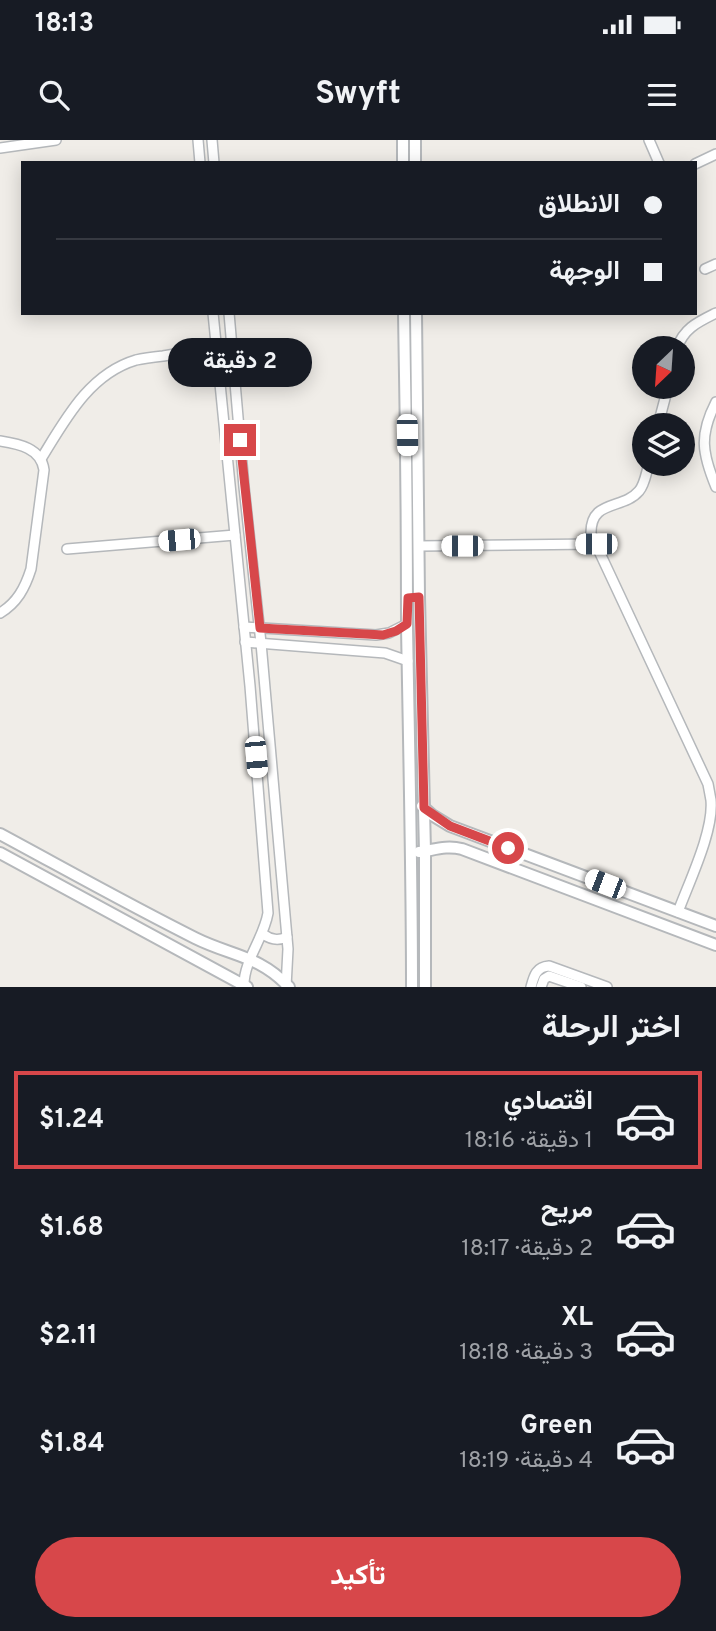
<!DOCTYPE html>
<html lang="ar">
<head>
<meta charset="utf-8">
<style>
  body { margin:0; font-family:Overpass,Vazirmatn,sans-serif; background:#242831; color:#f1f3f6; direction:rtl; height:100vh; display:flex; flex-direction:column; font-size:26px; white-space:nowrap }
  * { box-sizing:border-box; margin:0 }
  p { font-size:23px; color:#9ea1a6 }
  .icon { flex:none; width:38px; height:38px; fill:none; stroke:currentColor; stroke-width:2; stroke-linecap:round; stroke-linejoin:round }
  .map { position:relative; height:847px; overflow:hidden; direction:ltr }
  .details { display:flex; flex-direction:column; background:#171b24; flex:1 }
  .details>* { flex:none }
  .top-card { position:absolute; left:21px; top:21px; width:676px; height:154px; border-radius:0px; box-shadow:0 4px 18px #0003; direction:rtl; display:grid; align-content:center; height:154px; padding:0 35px; background:#171b24 }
  .needle { width:46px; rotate:205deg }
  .fabs { position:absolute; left:632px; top:196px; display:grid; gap:14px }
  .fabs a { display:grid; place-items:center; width:63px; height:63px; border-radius:50%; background:#171b24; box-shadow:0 4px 18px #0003; font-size:35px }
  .end { position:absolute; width:32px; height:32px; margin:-16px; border:9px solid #d7474a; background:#fff; box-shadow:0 0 0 4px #fff }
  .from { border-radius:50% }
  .bubble { position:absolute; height:49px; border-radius:24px; background:#171b24; box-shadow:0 4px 18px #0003; font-size:23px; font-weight:700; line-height:49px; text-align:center; direction:rtl }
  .car { position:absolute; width:21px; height:42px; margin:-21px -10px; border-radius:9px; box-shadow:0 0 5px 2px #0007; background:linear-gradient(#fff 24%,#345 0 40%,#fff 0 76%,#345 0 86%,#fff 0) }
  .top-card b { display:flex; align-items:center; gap:24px; height:66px; font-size:26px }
  .top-card b+b { border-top:2px solid #363941 }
  .top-card i { width:18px; height:18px; background:#f1f3f6 }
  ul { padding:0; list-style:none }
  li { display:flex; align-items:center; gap:21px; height:98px; margin:0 14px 10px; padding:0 21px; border:4px solid transparent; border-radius:0px }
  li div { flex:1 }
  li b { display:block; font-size:26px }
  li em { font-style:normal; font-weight:700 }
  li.selected { border-color:#d7474a }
  li>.icon { width:63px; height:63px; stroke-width:1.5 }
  h2 { padding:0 35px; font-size:32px; line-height:84px }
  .primary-button { display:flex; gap:14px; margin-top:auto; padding:14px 35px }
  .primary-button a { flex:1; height:80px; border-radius:42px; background:#d7474a; color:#fff; font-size:28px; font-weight:700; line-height:80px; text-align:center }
  .status { display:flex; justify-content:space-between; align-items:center; height:49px; padding:0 35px; background:#171b24; direction:ltr }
  .status svg { height:19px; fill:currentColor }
  header { display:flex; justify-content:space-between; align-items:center; height:91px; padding:0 35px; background:#171b24; font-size:32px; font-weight:700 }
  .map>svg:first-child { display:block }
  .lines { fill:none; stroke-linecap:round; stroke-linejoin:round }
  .minor-casing { stroke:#b5b8bb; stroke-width:12 }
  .tertiary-casing { stroke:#b5b8bb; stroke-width:14 }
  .minor { stroke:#fff; stroke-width:9 }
  .tertiary { stroke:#fff; stroke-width:10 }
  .route { stroke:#d7474a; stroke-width:9 }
</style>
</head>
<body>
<div class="status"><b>18:13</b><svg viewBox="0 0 49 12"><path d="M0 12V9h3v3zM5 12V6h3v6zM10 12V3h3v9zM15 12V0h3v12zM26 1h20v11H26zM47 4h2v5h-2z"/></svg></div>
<header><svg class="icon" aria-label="menu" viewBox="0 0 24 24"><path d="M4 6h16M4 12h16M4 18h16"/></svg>Swyft<svg class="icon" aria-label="search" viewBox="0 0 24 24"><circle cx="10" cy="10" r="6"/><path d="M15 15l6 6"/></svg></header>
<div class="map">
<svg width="716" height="847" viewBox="0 0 716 847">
  <rect width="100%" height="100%" fill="#f0ede8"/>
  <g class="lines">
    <g class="minor-casing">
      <g id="minor">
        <polyline points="198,0 200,23"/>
        <polyline points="212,0 214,23"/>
        <polyline points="649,0 659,23"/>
        <polyline points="0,8 56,0"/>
        <polyline points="695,24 716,14"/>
        <polyline points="705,129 716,124"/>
        <path d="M213 173 250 546 268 773C264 798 244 820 244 845"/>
        <polyline points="229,173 244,347 261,503 288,809 286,847"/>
        <path d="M677 208C684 188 698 182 716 173"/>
        <path d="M716 262C699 295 702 313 716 347"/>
        <polyline points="658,285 668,247"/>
        <path d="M0 301C19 304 41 308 44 330L31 429C25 448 17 463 0 473"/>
        <path d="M41 319C65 280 89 234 136 220 145 218 154 217 163 216 181 213 199 211 216 208"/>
        <path d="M649 324C646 333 645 344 639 351 623 370 590 359 591 394L708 644C709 649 710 655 711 660 714 691 689 742 678 772"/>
        <polyline points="419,406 595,404"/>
        <polyline points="67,409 235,395"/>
        <polyline points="244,487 376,495 389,493 407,484"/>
        <polyline points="245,502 385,513 408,521"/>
        <path d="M263 794C271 800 278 801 287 797"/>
        <path d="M531 847C534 836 536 827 549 826L607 847"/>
        <polyline points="541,847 544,839 549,836 581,847"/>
      </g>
    </g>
    <g class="tertiary-casing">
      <g id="tertiary">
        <polyline points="403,0 403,23"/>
        <polyline points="415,0 415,23"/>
        <path d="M404 173C406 278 407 382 407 486 409 607 412 727 412 847"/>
        <polyline points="416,173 419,457 425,711 425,847"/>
        <polyline points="422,666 432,675 450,686 716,786"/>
        <path d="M0 694C65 729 129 765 195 798 231 816 259 815 289 847"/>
        <path d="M419 712C434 710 446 705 462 709L716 805"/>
        <polyline points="0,713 247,847"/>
      </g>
    </g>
    <use href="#minor" class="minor"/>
    <use href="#tertiary" class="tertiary"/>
  </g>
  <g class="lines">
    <polyline class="route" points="240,300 260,488 383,495 396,491 407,484 408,458 419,457 424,668 450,686 508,708"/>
  </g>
</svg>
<div class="fabs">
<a><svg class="needle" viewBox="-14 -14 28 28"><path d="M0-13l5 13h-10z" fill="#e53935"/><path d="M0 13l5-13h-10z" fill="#9ea1a6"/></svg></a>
<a><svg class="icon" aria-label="layers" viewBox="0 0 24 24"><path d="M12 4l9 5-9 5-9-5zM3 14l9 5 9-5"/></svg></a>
</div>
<i class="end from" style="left:508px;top:708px"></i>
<i class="end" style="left:240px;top:300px"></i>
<div class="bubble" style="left:168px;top:198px;width:144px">2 دقيقة</div>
<i class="car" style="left:407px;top:295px;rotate:179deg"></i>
<i class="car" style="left:179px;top:400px;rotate:265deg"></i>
<i class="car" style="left:596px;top:404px;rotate:270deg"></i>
<i class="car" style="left:462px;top:406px;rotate:270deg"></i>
<i class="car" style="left:256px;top:617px;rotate:175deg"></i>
<i class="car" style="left:605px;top:744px;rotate:291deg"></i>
<div class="top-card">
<b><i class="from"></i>الانطلاق</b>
<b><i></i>الوجهة</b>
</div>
</div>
<section class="details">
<h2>اختر الرحلة</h2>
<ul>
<li class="selected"><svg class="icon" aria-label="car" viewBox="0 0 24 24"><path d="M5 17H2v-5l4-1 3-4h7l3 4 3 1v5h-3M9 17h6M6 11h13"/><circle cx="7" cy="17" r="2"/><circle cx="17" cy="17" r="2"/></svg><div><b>اقتصادي</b><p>1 دقيقة · 18:16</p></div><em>$1.24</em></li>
<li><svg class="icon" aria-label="car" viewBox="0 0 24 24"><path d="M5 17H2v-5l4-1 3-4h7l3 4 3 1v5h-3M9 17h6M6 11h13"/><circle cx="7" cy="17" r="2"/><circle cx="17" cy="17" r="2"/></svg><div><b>مريح</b><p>2 دقيقة · 18:17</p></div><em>$1.68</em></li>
<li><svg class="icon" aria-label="car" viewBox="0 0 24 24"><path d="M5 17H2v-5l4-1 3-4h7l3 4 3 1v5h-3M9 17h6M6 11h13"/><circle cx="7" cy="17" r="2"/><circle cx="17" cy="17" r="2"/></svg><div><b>XL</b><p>3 دقيقة · 18:18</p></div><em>$2.11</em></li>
<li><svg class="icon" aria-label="car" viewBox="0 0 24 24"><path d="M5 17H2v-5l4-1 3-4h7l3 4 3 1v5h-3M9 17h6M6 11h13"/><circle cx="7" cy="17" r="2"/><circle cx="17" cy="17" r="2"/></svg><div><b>Green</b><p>4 دقيقة · 18:19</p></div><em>$1.84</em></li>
</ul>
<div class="primary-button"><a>تأكيد</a></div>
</section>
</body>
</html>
